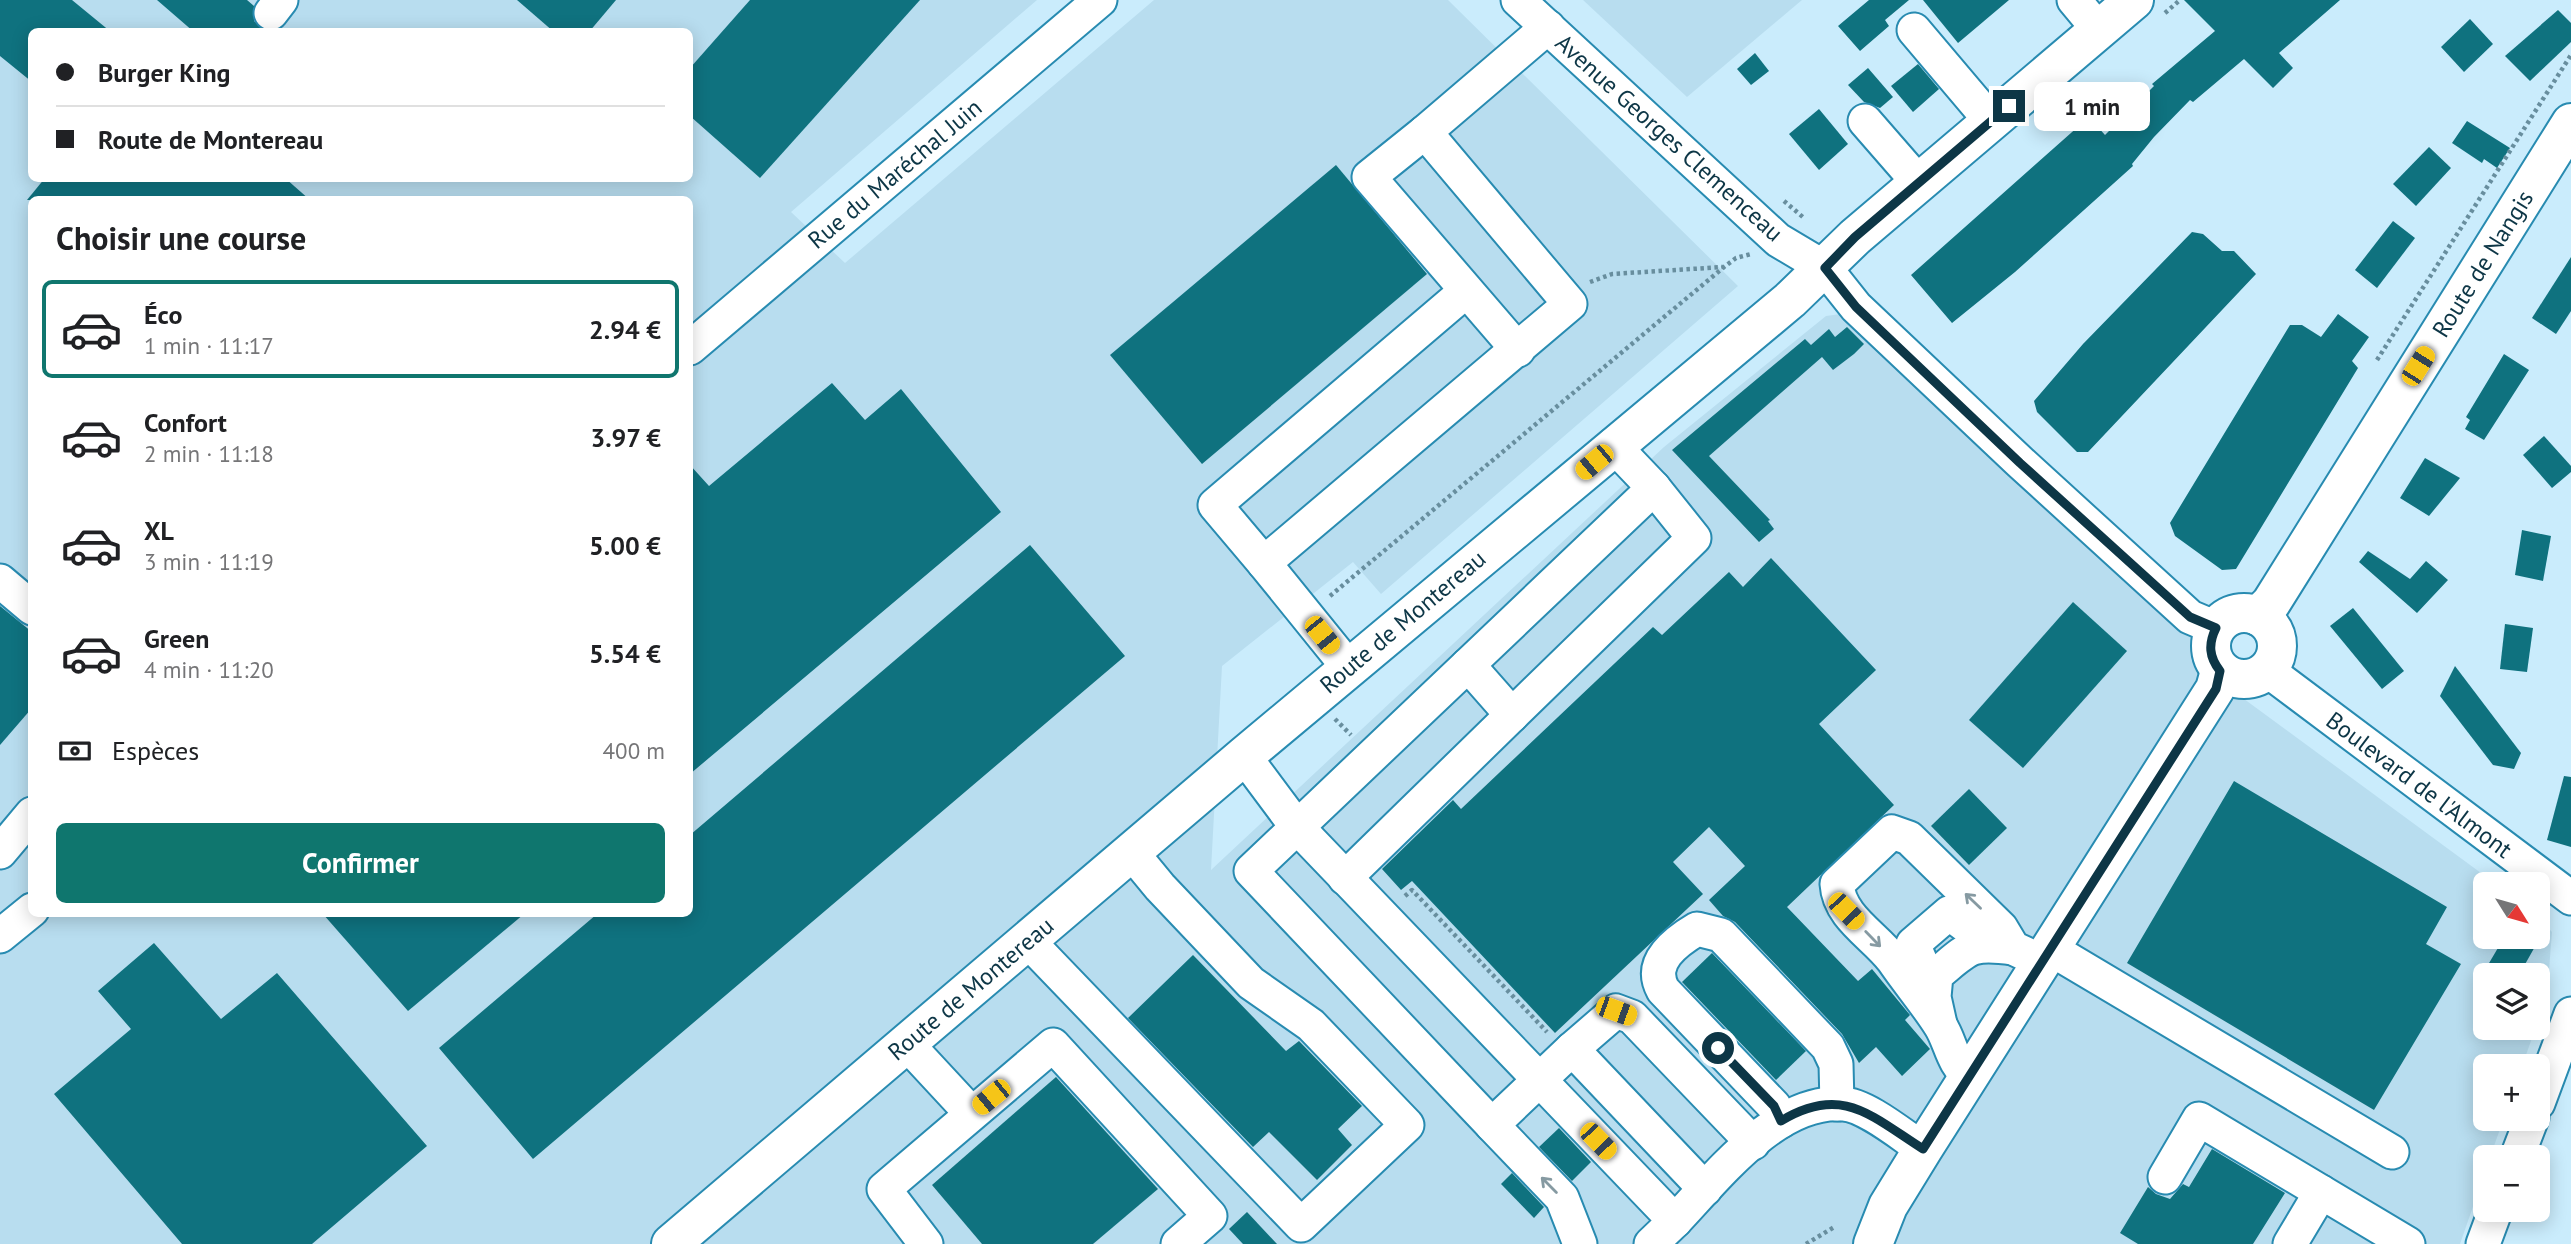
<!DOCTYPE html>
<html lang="fr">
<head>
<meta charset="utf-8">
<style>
  body { margin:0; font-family:"PT Sans",sans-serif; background:#f6f6f6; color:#202124; height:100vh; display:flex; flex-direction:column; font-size:26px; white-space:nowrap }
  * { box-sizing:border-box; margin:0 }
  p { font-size:23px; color:#757577 }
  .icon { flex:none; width:38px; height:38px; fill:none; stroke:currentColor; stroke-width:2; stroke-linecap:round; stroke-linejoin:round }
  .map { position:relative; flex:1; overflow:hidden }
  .sheet { position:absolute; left:28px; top:196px; width:665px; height:721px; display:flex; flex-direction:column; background:#fff; border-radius:10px; box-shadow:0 4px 18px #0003 }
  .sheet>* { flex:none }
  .guide { position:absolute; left:28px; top:28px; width:665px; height:154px; border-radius:10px; box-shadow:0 4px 18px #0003; display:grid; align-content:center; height:154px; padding:0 28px; background:#fff }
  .needle { width:46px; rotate:127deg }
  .fabs { position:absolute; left:2473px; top:872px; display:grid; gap:14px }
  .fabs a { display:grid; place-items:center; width:77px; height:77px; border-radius:10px; background:#fff; box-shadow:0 4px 18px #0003; font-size:35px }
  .end { position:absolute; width:32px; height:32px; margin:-16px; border:9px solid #0d3646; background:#fff; box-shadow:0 0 0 4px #fff }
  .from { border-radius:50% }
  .bubble { position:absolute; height:49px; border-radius:10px; background:#fff; box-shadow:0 4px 18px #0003; font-size:23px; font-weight:700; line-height:49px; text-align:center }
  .car { position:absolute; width:21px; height:42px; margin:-21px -10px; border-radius:9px; box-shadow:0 0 5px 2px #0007; background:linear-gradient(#f5c518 24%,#345 0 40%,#f5c518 0 76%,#345 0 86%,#f5c518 0) }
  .guide b { display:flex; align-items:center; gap:24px; height:66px; font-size:26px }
  .guide b+b { border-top:2px solid #e0e0e0 }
  .guide i { width:18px; height:18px; background:#202124 }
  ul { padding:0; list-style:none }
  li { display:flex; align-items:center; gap:21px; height:98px; margin:0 14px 10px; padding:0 14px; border:4px solid transparent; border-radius:10px }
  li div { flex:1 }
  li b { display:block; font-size:26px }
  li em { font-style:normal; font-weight:700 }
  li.selected { border-color:#0f766e }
  li>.icon { width:63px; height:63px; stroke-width:1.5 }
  h2 { padding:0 28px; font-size:32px; line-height:84px }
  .pay { display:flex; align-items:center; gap:18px; height:77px; padding:0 28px; font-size:26px }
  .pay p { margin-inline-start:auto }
  .cta { display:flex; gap:14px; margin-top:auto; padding:14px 28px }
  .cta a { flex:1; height:80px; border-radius:10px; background:#0f766e; color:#fff; font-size:28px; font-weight:700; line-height:80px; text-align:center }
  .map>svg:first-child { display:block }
  .built { fill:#b8ddef; fill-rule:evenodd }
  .building { fill:#0f727f }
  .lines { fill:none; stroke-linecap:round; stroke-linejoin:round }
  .minor-casing { stroke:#288bb1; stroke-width:37 }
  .major-casing { stroke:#288bb1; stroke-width:42 }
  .path { stroke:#688e9e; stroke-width:4.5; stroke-dasharray:3.5 3.5; stroke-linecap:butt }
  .minor { stroke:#fff; stroke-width:33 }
  .major { stroke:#fff; stroke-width:38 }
  .oneway { stroke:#869aa2 }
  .route { stroke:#0d3646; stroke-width:9 }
  .labels { text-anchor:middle; stroke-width:7; stroke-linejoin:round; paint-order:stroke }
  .street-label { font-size:24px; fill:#0d3646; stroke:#fff }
</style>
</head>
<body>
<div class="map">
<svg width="2571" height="1244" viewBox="0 0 2571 1244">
  <rect width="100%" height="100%" fill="#caecfc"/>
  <g class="built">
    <path d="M0 0H1037L791 212 845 263 1154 0H1448L1738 286 1381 594 1353 562 1222 666 1211 870 1664 447 1826 316 1848 313 2198 636 2191 660 2496 884H2485V936H2538V917L2552 932 2547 996 2538 1022V975H2485V1027H2536L2522 1066H2485V1118H2504L2490 1157H2485V1172L2460 1244H0ZM32 32H690V178H32ZM32 200H690V914H32Z"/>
    <polygon points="1583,0 1802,0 1687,97"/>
  </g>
  <g class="building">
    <polygon points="0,0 72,0 111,32 32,32 32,82 0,56"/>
    <polygon points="157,0 247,0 254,6 254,21 267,32 194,32"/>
    <polygon points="517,0 616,0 589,32 554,32"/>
    <polygon points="750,0 920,0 760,178 690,116 690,68"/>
    <polygon points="1869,0 1909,0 1885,20 1889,26 1860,51 1838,26"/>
    <polygon points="1923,0 2009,0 1958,43"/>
    <polygon points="2184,0 2340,0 2279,53 2293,68 2273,88 2244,59 2193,102 2190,100 2154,137 2132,164 2133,166 2015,272 1952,323 1911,275 2089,117 2105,135 2154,86 2152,84 2215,31"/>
    <polygon points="2558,10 2571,23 2571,42 2530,81 2505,56"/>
    <polygon points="2470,19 2493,44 2464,72 2441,47"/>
    <polygon points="1755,53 1769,71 1751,85 1737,69"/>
    <polygon points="1918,64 1939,89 1913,112 1891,86"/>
    <polygon points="1868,68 1893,97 1880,108 1864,102 1848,85"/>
    <polygon points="1819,109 1848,144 1819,170 1789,134"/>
    <polygon points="2467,121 2510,148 2497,168 2484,159 2482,163 2452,143"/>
    <polygon points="2429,147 2451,168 2416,206 2393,184"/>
    <polygon points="1336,165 1427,274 1202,464 1110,355"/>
    <polygon points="45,178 285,178 310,200 27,200"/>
    <polygon points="2393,221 2415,238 2377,288 2355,270"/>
    <polygon points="2192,232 2203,234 2222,251 2234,251 2256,274 2088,452 2077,452 2037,412 2034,401 2083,344"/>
    <polygon points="2571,257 2571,311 2556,334 2532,318"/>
    <polygon points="2338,314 2369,337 2352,361 2358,368 2236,569 2222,570 2175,536 2170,523 2290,325 2302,325 2321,337"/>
    <polygon points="1847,327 1864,344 1854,354 1833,370 1822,357 1709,456 1770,520 1768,521 1774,529 1759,542 1672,450 1805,339 1811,345 1829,329 1835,337"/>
    <polygon points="2504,354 2529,370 2484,440 2465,429 2470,420 2466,417"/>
    <polygon points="832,383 865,420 901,389 1001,512 690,774 690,465 709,486"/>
    <polygon points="2544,436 2571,466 2571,472 2552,488 2523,455"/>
    <polygon points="2425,458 2460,478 2429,516 2400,498"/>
    <polygon points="2522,530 2551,536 2543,581 2515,575"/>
    <polygon points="1030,545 1125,656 533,1159 439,1048 597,914 690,914 690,835"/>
    <polygon points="2368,551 2410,579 2426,561 2448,580 2417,613 2359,562"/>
    <polygon points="1771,558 1876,670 1819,724 1894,805 1787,907 1858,981 1872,969 1910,1015 1905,1020 1930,1049 1902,1076 1876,1047 1859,1063 1842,1034 1735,922 1723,916 1709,900 1745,866 1709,827 1673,862 1703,894 1555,1033 1412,881 1401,890 1382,869 1453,800 1461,809 1653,627 1662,635 1729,572 1743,587"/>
    <polygon points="2073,602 2127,651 2023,768 1969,720"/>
    <polygon points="0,606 32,632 32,708 0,745"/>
    <polygon points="2353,608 2404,671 2382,689 2330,626"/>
    <polygon points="2505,624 2533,628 2527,672 2500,669"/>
    <polygon points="2455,666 2521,753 2514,769 2493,765 2440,696"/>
    <polygon points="2564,776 2571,777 2571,847 2547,840"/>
    <polygon points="2234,781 2447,907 2426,944 2461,964 2374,1110 2127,963"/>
    <polygon points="1969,789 2007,828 1969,865 1931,826"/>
    <polygon points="323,914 524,914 408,1011"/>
    <polygon points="2505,936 2525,936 2537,943 2519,975 2482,975"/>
    <polygon points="154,943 221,1019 277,973 427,1146 312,1244 182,1244 54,1094 131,1029 98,991"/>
    <polygon points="1712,953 1806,1051 1776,1080 1682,982"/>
    <polygon points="1193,955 1286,1051 1299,1041 1362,1106 1338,1129 1352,1145 1317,1180 1269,1132 1253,1147 1128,1018"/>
    <polygon points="1056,1077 1158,1189 1093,1244 982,1244 932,1185"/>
    <polygon points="1559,1128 1591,1162 1572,1181 1539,1147"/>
    <polygon points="2212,1149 2285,1193 2253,1244 2138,1244 2120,1233 2148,1187 2156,1194 2170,1199 2183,1184 2189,1187"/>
    <polygon points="1512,1173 1544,1207 1534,1218 1501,1184"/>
    <polygon points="1247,1212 1277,1244 1243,1244 1229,1229"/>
  </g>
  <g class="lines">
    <g class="minor-casing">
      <g id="minor">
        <polyline points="1518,0 1778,240 1825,268 1856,307 2020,462 2190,617 2216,628"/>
        <polyline points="2074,0 2099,30"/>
        <polyline points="271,13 281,0"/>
        <polyline points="1914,30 1991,121"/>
        <polyline points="1865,121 1919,183"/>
        <polyline points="1425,132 1369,177 1518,350"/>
        <polyline points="690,348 1100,0"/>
        <polyline points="1613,445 1654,488 1251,871 1492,1125 1572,1049 1705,1189"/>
        <polyline points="1264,563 1215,505 1466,291"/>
        <polyline points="0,581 32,608"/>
        <polyline points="1468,665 1512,715 1694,538 1654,488"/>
        <polyline points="1349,668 1264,563 1570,304 1425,132 1548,27"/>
        <polyline points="2267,670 2571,898"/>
        <path d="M1244 756 1297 827 1675 1221C1717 1177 1776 1099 1843 1104 1866 1105 1903 1136 1923 1149"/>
        <polyline points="0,852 32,814"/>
        <polyline points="1345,878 1512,715"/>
        <polyline points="0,936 32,910"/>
        <polyline points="1028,941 1301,1225 1407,1125 1311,1025 1251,983 1160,887 1132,853"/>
        <polyline points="2049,948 2392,1152"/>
        <polyline points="1923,967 1913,944 1949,913 1969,928"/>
        <path d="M1940 1024 1934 997 1936 975C1969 948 1969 942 2013 948"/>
        <polyline points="907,1044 971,1113"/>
        <polyline points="1572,1049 1616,1011 1632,1017 1753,1143"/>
        <path d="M1969 1075C1952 1064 1951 1042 1940 1025 1926 1003 1908 982 1893 960 1874 935 1839 917 1837 884L1892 832 1909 838 2001 928 2013 948 2041 961"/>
        <polyline points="2538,1103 2571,1014"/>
        <path d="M1781 1121 1774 1106 1663 990C1648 962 1675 942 1697 929L1721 935 1828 1047 1836 1064 1837 1104"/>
        <polyline points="1492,1125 1562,1198 1580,1244"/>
        <polyline points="2517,1157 2532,1118"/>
        <polyline points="2165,1177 2199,1119 2408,1244"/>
        <polyline points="926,1244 884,1189 1053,1045 1210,1216 1178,1244"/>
        <polyline points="1651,1244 1675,1221"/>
        <polyline points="2290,1244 2321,1192"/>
        <polyline points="2483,1244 2496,1209"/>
      </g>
    </g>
    <g class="major-casing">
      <g id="major">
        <circle cx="2244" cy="646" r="33"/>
        <polyline points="2258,616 2271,603 2571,123"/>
        <polyline points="671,1244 1244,756 1790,300 1855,237 2134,0"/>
        <polyline points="1873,1244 1888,1206 1923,1149 2215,689 2220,671"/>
      </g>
    </g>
    <g class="path">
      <polyline points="2165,13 2180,0"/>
      <polyline points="1784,201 1804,218"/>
      <polyline points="1590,282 1612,274 1723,267"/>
      <polyline points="2377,360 2571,55"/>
      <polyline points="1330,596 1724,267 1736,258 1751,254"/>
      <polyline points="1335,719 1351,735"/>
      <polyline points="1405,896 1412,890 1547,1032"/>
      <polyline points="1806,1244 1836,1226"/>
    </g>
    <use href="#minor" class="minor"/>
    <use href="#major" class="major"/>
  </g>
  <defs><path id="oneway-shaft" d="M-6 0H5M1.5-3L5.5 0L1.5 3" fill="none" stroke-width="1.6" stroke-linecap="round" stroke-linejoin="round" transform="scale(1.75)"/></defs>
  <g class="oneway">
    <use href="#oneway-shaft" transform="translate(1973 901) rotate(-136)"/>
    <use href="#oneway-shaft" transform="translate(1873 939) rotate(46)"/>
    <use href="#oneway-shaft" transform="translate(1549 1185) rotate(-135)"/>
  </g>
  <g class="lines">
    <path class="route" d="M1718 1048 1774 1106 1781 1121C1842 1084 1871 1116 1923 1149L2216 689 2220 671C2209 657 2208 644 2216 628L2190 617 2020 463 1856 307 1825 268 1855 237 2009 106"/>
  </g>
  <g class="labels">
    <g class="street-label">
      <text transform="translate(1669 138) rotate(42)" y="8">Avenue Georges Clemenceau</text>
      <text transform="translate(895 174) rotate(-40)" y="8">Rue du Maréchal Juin</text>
      <text transform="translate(2483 264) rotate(-58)" y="8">Route de Nangis</text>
      <text transform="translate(1403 622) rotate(-40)" y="8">Route de Montereau</text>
      <text transform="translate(2419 785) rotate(37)" y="8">Boulevard de l'Almont</text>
      <text transform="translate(971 989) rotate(-40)" y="8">Route de Montereau</text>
    </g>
  </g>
</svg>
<div class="fabs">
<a><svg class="needle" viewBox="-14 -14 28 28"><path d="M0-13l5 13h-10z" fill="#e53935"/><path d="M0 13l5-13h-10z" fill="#757577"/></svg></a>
<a><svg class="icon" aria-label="layers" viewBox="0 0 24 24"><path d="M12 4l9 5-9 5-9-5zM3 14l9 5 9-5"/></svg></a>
<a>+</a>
<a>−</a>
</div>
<i class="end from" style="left:1718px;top:1048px"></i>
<i class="end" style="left:2009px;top:106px"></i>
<div class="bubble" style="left:2034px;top:82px;width:116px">1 min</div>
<i class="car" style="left:2418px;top:366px;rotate:32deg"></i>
<i class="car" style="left:1594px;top:462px;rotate:230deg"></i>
<i class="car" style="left:1322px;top:635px;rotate:141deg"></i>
<i class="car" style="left:1846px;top:911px;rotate:136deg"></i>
<i class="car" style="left:1616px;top:1011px;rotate:110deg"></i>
<i class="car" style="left:991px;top:1097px;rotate:231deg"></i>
<i class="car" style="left:1598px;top:1141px;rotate:136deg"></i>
<div class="guide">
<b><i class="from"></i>Burger King</b>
<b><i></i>Route de Montereau</b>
</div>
<section class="sheet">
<h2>Choisir une course</h2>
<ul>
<li class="selected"><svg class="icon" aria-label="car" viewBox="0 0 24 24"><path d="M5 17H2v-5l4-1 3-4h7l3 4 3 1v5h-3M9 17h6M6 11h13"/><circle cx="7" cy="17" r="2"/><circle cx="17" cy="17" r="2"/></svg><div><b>Éco</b><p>1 min · 11:17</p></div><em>2.94 €</em></li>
<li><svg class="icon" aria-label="car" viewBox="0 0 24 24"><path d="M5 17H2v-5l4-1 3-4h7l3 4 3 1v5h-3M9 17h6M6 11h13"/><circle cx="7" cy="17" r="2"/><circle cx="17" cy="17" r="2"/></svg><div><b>Confort</b><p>2 min · 11:18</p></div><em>3.97 €</em></li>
<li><svg class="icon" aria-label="car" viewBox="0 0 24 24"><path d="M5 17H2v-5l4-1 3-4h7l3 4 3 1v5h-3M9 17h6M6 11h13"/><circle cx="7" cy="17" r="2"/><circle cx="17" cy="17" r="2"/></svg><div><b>XL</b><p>3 min · 11:19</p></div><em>5.00 €</em></li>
<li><svg class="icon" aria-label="car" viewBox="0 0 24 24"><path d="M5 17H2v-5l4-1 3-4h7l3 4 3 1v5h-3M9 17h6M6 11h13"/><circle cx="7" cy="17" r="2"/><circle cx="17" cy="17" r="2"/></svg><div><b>Green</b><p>4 min · 11:20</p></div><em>5.54 €</em></li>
</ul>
<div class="pay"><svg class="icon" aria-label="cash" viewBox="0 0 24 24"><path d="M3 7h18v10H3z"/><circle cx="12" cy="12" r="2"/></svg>Espèces<p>400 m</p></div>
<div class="cta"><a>Confirmer</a></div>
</section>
</div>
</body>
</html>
